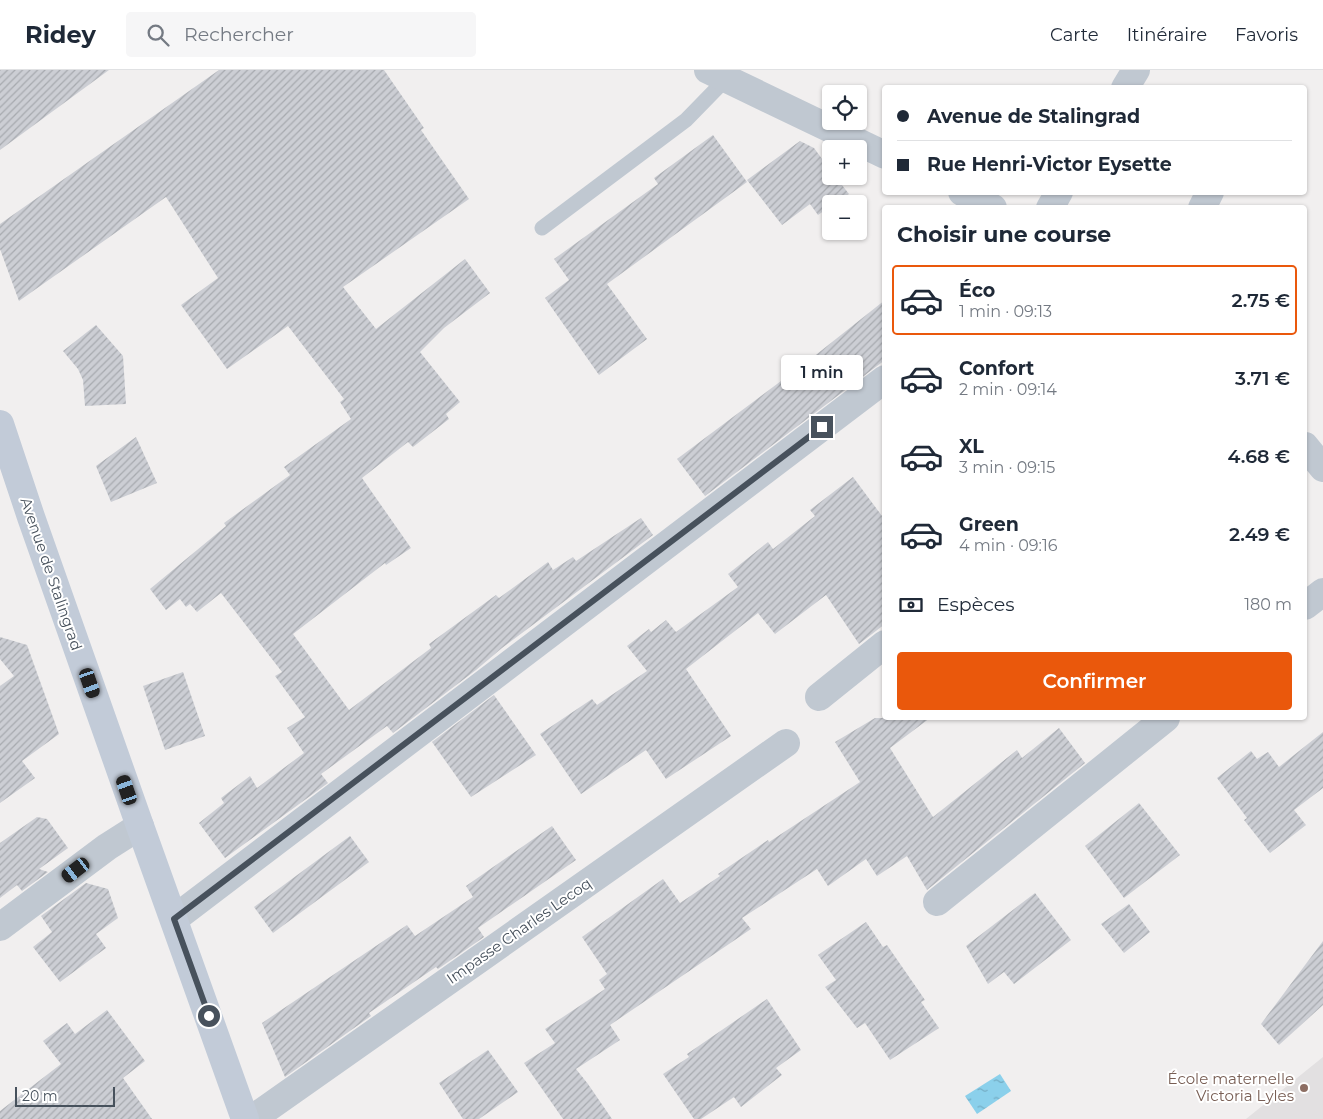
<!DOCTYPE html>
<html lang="fr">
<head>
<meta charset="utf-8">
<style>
  body { margin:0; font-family:Montserrat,sans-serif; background:#f6f6f7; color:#1f2937; height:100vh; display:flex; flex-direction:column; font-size:19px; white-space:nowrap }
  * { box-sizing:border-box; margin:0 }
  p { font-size:16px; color:#747a83 }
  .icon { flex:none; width:28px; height:28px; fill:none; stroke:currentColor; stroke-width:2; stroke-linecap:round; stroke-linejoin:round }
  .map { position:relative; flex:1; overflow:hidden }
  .side { position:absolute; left:882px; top:135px; width:425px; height:515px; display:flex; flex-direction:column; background:#fff; border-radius:5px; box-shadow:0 1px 4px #0004 }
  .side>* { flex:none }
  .guide { position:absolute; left:882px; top:15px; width:425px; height:110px; border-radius:5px; box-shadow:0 1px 4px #0004; display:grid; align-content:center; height:110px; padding:0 15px; background:#fff }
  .tools { position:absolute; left:822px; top:15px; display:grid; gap:10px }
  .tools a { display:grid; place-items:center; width:45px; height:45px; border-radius:5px; background:#fff; box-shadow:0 1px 4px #0004; font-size:25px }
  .scale { position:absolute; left:15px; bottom:12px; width:100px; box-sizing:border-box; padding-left:5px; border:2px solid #47515c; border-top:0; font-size:14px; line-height:18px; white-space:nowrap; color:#47515c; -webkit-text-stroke:4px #fff; paint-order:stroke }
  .end { position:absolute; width:22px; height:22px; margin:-11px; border:6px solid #47515c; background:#fff; box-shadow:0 0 0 2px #fff }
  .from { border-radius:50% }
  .bubble { position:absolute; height:35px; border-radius:5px; background:#fff; box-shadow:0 1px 4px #0004; font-size:16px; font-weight:600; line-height:35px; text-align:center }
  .car { position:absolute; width:15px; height:30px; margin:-15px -8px; border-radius:6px; box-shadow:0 0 4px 1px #0007; background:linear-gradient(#222 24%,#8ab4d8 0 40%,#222 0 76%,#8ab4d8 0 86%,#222 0) }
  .guide b { display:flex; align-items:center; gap:18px; height:48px; font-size:19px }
  .guide b+b { border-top:1px solid #e0e1e3 }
  .guide i { width:12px; height:12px; background:#1f2937 }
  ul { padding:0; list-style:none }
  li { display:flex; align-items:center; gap:15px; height:70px; margin:0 10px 8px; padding:0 5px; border:2px solid transparent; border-radius:5px }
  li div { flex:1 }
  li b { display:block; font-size:19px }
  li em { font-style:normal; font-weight:600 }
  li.on { border-color:#ea580c }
  li>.icon { width:45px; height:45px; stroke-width:1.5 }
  h2 { padding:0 15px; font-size:22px; line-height:60px }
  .pay { display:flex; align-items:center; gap:12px; height:55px; padding:0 15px; font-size:19px }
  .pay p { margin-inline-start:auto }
  .cta { display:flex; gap:10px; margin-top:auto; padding:10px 15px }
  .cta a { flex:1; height:58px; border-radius:5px; background:#ea580c; color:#fff; font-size:20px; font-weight:600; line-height:58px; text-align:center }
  header { display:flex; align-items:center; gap:30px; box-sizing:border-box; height:70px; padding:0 25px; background:#fff; border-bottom:1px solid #e0e1e3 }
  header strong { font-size:24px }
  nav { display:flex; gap:28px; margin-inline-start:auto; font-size:18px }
  .search { width:350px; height:45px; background:#f6f6f7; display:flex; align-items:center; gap:12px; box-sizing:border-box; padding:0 18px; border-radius:5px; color:#747a83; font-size:19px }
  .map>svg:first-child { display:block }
  .education { fill:#e2e0e1 }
  .water { fill:url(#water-ripples) }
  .building { fill:url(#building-hatch) }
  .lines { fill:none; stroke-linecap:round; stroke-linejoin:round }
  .lane { stroke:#c0c8d1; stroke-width:15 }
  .street { stroke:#c0c8d1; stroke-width:28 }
  .secondary { stroke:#c2cbd8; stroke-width:28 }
  .route { stroke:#47515c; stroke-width:6 }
  .education-dot { fill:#8d6e63; stroke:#fff; stroke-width:2 }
  .labels { text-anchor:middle; stroke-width:4; stroke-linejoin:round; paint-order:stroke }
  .street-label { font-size:15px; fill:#47515c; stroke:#fff }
  .education-label { font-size:15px; fill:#785e54; stroke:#fff; text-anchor:end }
</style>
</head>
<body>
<header>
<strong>Ridey</strong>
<div class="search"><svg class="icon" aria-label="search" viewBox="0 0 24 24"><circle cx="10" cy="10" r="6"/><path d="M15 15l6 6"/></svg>Rechercher</div>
<nav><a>Carte</a><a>Itinéraire</a><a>Favoris</a></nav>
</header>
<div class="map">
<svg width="1323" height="1049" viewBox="0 0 1323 1049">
  <defs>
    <pattern id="water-ripples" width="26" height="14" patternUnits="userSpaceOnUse" patternTransform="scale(1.25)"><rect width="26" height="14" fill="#8bd0eb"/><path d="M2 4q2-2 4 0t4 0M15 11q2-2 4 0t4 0" fill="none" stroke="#73abc2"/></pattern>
    <pattern id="building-hatch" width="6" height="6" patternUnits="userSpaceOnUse" patternTransform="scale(1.25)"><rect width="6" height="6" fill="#ccced4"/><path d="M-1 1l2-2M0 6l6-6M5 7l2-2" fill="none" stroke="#a7aaaf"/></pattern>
  </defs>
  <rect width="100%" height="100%" fill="#f1efef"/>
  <polygon class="education" points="1323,987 1323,1049 1246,1049"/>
  <polygon class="water" points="1000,1004 1011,1021 977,1044 965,1026"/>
  <g class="building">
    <polygon points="0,0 109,0 0,80"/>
    <polygon points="219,0 384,0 424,58 421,60 469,129 343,217 376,259 465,189 490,223 444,258 420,282 460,332 446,344 449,349 413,377 408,372 362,408 411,478 386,495 385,493 293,564 349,640 431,578 429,574 496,525 499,528 548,492 553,500 573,487 576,491 641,448 653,465 502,578 476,600 393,663 387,656 321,704 328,713 225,788 199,753 224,733 221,728 250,706 257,718 304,683 287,658 305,647 275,606 282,602 221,523 197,542 190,534 186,537 180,529 166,540 150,519 226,456 224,453 290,405 284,397 351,349 340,332 344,329 288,256 227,299 181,235 218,208 166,127 19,231 0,179 0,154"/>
    <polygon points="713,65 747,112 607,214 647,269 599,305 545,228 569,210 554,189 658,114 654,108"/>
    <polygon points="800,71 814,78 831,101 831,106 835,106 849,124 835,134 831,134 831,136 818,145 810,134 782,155 747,110"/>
    <polygon points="885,230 885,290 705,426 677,389 817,284"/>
    <polygon points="96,255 123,286 126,334 85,336 83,310 78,299 63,281"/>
    <polygon points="136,367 157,413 111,432 96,396"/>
    <polygon points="853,407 885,450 885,554 859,574 826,525 775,564 758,543 686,599 731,666 666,709 646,680 581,724 540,664 592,629 597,635 647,601 627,576 649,559 651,562 666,550 676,562 738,517 728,504 768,472 773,479 815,446 810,440"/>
    <polygon points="0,567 27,575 59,664 22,691 35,708 0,733 0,616 14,606 0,589"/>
    <polygon points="183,602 205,666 165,680 143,616"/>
    <polygon points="494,625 536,685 471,727 432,672"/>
    <polygon points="875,648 930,648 890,678 933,747 1017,680 1022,688 1059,658 1085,693 927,820 907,786 877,806 866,789 828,816 817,799 742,848 751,859 610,955 620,970 576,999 588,1014 612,1049 563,1049 524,993 555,973 545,959 605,919 599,910 607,904 582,867 663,809 680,833 720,806 718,804 768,770 769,772 860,712 835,672"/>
    <polygon points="1323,662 1323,718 1294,740 1306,755 1270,783 1244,750 1247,748 1217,708 1251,681 1257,689 1268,682 1279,697"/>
    <polygon points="1139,733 1180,785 1124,828 1085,776"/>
    <polygon points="37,747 47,749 68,778 39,799 48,802 22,821 17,815 0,828 0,773"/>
    <polygon points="552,756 576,790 478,858 484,867 438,899 436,897 369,943 371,946 285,1007 262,953 407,855 415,866 473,827 466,816"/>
    <polygon points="350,766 369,792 273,863 254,837"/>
    <polygon points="86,813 108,819 118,848 96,864 106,878 60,912 33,877 52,862 41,846"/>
    <polygon points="1035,823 1071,870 1014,914 1004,902 988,914 966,876"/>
    <polygon points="1129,834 1150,862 1124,883 1101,854"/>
    <polygon points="866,852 883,877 887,875 925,930 921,932 939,958 890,990 865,953 857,958 825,917 836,910 818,885"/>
    <polygon points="1323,871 1323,935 1279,975 1261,954"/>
    <polygon points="767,929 801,980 776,998 782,1005 741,1037 734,1027 701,1049 694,1049 663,1004 689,987 687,984"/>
    <polygon points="107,940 145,991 123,1008 152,1049 0,1049 0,1041 61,994 43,971 67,953 75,964"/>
    <polygon points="488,980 518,1022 479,1049 463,1049 439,1013"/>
  </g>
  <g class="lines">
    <polyline class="lane" points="542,158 686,50 726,9"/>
    <g class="street">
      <polyline points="708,0 885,85"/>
      <polyline points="1125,18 1136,0"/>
      <polyline points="962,122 993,138"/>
      <polyline points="1050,138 1059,122"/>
      <polyline points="1202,138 1210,122"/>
      <polyline points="1305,376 1323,398"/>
      <polyline points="1305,536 1323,522"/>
      <polyline points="819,627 885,574"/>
      <polyline points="937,832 1166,648"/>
      <polyline points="174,849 885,309"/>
      <polyline points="0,857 107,777 140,756"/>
      <polyline points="252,1049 786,673"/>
    </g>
    <polyline class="secondary" points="0,354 31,447 140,756 245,1049"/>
  </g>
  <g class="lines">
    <polyline class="route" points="209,946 174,849 822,357"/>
  </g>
  <circle class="education-dot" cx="1304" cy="1018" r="5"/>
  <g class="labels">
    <g class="street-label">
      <text transform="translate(51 504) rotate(71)" y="5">Avenue de Stalingrad</text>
      <text transform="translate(519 861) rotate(-35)" y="5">Impasse Charles Lecoq</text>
    </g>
    <g class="education-label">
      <text x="1294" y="1014">École maternelle<tspan x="1294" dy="17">Victoria Lyles</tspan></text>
    </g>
  </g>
</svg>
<div class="tools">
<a><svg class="icon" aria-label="locate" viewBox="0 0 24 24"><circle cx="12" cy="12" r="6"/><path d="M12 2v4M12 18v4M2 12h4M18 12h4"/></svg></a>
<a>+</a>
<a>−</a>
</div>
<div class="scale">20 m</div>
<i class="end from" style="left:209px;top:946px"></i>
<i class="end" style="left:822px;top:357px"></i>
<div class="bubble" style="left:781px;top:285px;width:82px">1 min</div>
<i class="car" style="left:90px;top:613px;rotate:161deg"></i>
<i class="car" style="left:127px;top:720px;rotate:341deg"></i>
<i class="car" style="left:76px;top:800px;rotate:233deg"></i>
<div class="guide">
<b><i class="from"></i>Avenue de Stalingrad</b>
<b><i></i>Rue Henri-Victor Eysette</b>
</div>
<section class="side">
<h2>Choisir une course</h2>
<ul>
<li class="on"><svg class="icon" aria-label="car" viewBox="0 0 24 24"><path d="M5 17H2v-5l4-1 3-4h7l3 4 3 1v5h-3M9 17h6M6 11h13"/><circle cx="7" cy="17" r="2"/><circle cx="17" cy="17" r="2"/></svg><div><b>Éco</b><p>1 min · 09:13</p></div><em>2.75 €</em></li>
<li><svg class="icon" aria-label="car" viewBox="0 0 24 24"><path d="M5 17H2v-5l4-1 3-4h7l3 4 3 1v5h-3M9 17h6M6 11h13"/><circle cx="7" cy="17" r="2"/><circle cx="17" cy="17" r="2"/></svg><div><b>Confort</b><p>2 min · 09:14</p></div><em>3.71 €</em></li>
<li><svg class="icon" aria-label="car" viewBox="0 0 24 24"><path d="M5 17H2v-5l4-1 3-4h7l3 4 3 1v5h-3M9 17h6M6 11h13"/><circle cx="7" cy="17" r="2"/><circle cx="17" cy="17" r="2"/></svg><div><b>XL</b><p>3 min · 09:15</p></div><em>4.68 €</em></li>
<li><svg class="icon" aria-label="car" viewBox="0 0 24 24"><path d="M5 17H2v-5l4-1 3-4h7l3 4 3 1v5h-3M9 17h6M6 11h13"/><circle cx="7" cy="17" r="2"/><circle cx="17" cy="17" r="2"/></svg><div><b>Green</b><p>4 min · 09:16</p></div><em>2.49 €</em></li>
</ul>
<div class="pay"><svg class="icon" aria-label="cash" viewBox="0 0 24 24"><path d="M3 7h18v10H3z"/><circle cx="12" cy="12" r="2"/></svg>Espèces<p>180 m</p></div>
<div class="cta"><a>Confirmer</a></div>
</section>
</div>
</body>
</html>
